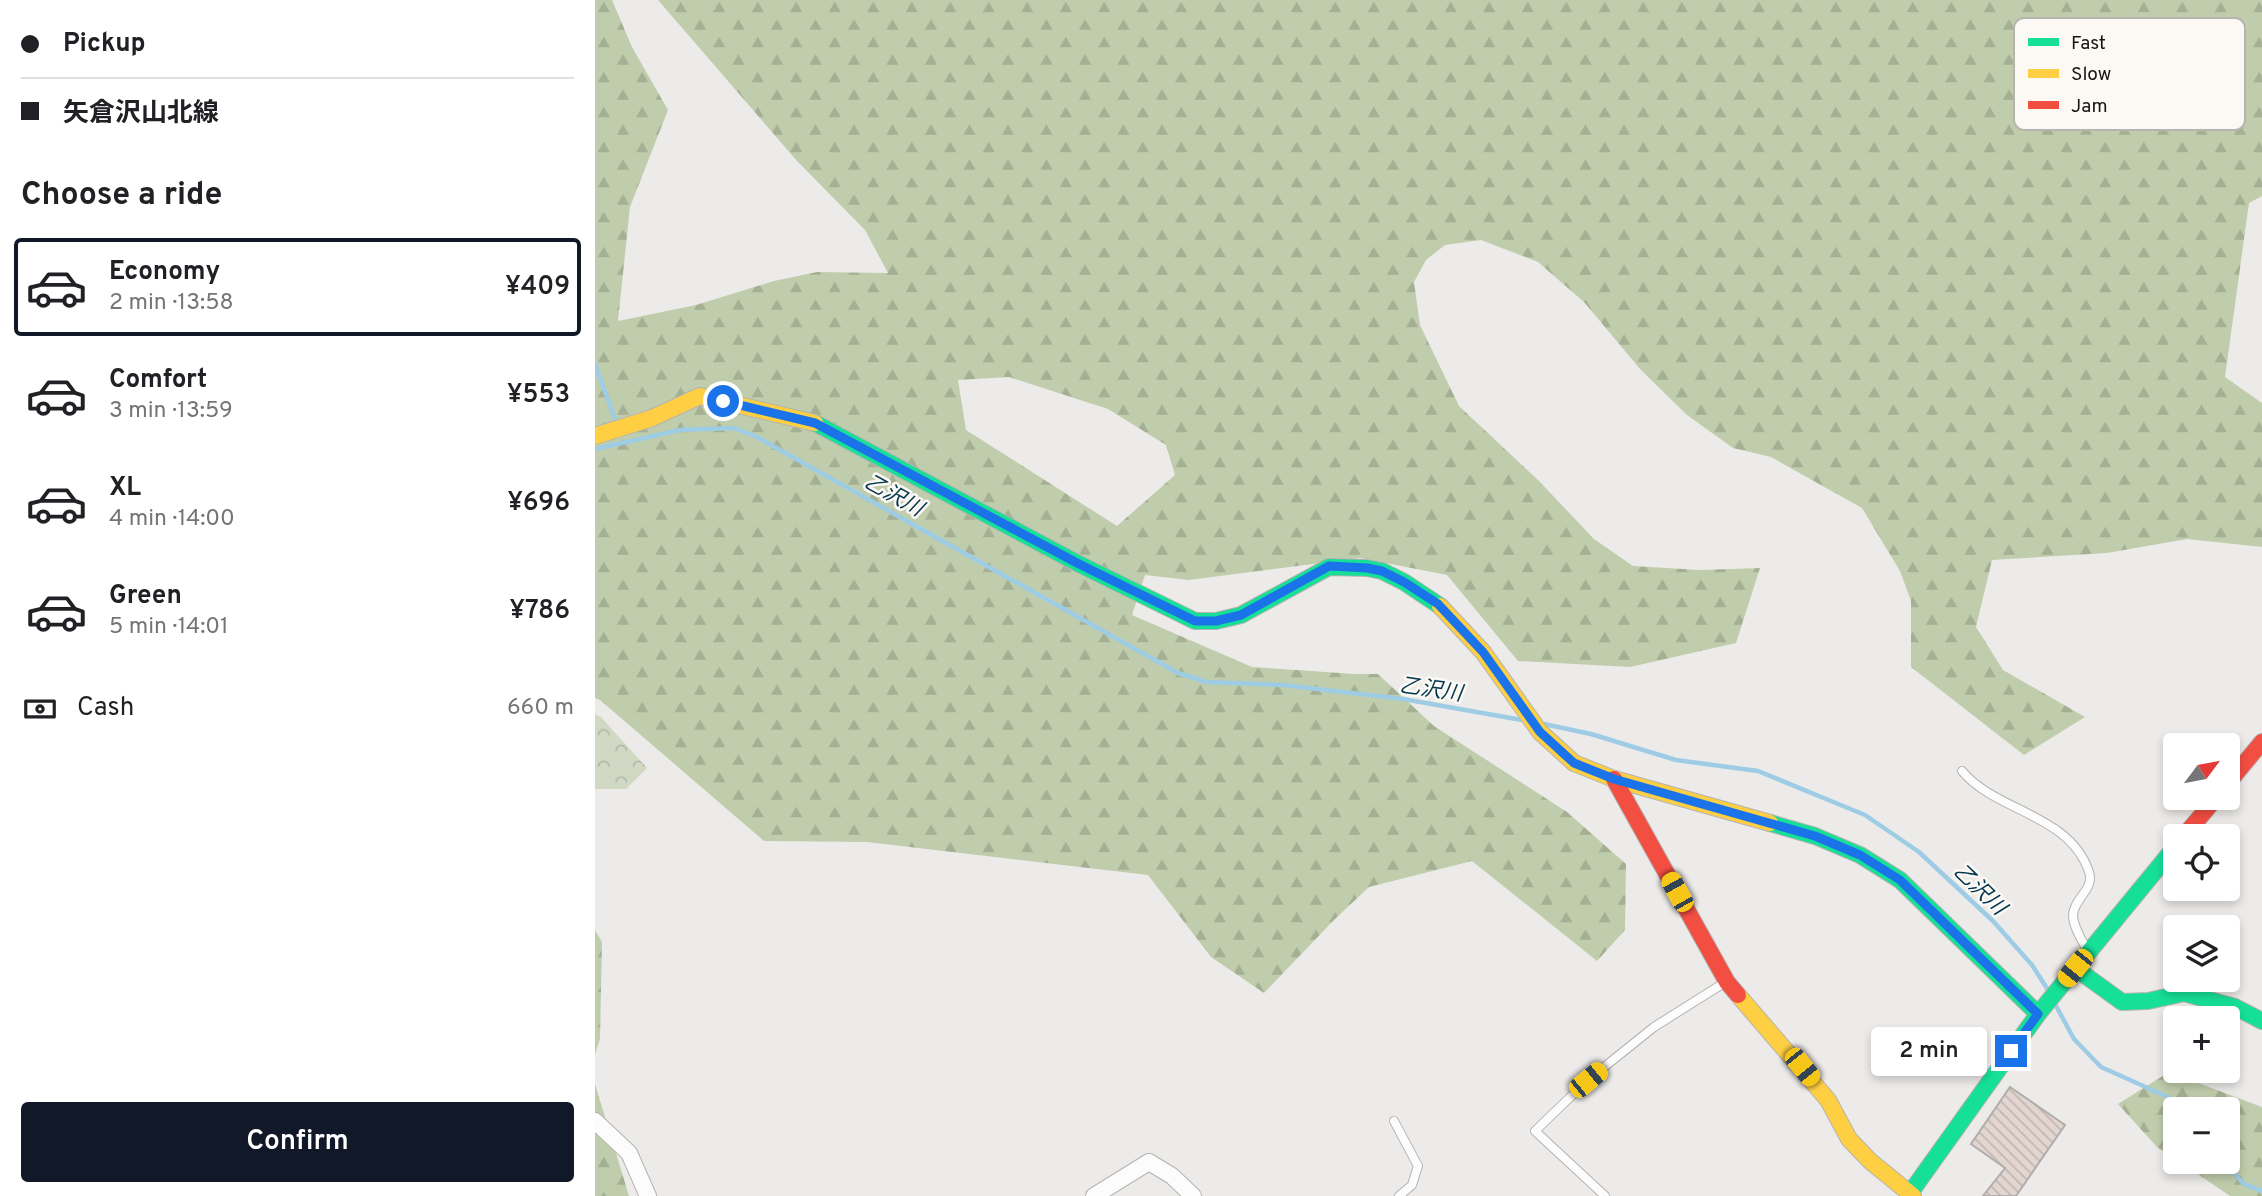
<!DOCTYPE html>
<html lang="en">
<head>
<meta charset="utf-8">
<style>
  body { margin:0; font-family:Overpass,"Noto Sans JP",sans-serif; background:#f2f2f2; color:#202124; height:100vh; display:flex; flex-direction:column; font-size:26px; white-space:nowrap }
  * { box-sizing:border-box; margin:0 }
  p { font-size:23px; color:#757577 }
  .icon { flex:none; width:38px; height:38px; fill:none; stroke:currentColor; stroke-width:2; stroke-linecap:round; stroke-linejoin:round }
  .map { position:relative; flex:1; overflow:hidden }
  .sheet { display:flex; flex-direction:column; background:#fff; width:595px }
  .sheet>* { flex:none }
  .guide { display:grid; align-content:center; height:154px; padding:0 21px; background:#fff }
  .needle { width:46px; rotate:58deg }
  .buttons { position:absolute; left:1568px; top:733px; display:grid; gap:14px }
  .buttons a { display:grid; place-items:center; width:77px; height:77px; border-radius:7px; background:#fff; box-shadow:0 4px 10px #0003; font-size:35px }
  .end { position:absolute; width:32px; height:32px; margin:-16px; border:9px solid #1a73e8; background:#fff; box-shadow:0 0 0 4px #fff }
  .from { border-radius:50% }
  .bubble { position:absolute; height:49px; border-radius:7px; background:#fff; box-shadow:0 4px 10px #0003; font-size:23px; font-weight:600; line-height:49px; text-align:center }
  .car { position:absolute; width:21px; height:42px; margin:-21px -10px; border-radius:9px; box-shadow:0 0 5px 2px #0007; background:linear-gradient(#f5c518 24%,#345 0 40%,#f5c518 0 76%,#345 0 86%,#f5c518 0) }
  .guide b { display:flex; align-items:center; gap:24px; height:66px; font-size:26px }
  .guide b+b { border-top:2px solid #e0e0e0 }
  .guide i { width:18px; height:18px; background:#202124 }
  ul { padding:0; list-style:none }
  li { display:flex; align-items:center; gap:21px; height:98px; margin:0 14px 10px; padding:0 7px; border:4px solid transparent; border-radius:7px }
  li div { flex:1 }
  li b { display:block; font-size:26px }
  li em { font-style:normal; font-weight:600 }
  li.current { border-color:#111827 }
  li>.icon { width:63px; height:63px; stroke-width:1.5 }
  h2 { padding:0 21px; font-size:32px; line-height:84px }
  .pay { display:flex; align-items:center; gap:18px; height:77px; padding:0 21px; font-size:26px }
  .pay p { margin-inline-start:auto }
  .primary-button { display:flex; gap:14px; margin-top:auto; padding:14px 21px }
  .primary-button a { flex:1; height:80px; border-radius:7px; background:#111827; color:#fff; font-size:28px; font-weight:600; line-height:80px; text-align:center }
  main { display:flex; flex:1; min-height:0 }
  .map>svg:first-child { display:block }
  .forest { fill:url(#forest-firs); fill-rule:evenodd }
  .park { fill:url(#park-crowns) }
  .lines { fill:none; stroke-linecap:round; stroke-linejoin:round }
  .stream { stroke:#9fcce5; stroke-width:4.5 }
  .building { fill:url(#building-back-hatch); stroke:#b0aead; stroke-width:2 }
  .lane-casing { stroke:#b4b3b1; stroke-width:10 }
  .street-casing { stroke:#b4b3b1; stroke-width:18 }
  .fast-casing { stroke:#b4b3b1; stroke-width:18 }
  .slow-casing { stroke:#b4b3b1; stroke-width:18 }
  .jam-casing { stroke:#b4b3b1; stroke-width:18 }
  .lane { stroke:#fcfcfc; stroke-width:8 }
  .street { stroke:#fcfcfc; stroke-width:16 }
  .fast { stroke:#16e098; stroke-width:16 }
  .slow { stroke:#ffcf43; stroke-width:16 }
  .jam { stroke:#f24e42; stroke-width:16 }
  .route { stroke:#1a73e8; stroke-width:9 }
  .labels { text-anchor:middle; stroke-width:5; stroke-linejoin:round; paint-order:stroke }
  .water-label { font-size:21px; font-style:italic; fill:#003750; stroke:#fcf8f4 }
  .key { fill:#fcf8f4; stroke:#b7b4b0; stroke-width:2 }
  .key-label { font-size:19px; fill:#151413 }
</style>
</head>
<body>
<main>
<section class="sheet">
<div class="guide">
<b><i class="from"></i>Pickup</b>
<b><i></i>矢倉沢山北線</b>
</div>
<h2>Choose a ride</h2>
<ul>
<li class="current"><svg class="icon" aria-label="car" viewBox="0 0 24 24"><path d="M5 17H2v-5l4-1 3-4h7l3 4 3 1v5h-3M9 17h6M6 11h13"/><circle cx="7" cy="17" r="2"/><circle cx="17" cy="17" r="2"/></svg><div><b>Economy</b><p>2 min · 13:58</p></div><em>¥409</em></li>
<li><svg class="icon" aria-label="car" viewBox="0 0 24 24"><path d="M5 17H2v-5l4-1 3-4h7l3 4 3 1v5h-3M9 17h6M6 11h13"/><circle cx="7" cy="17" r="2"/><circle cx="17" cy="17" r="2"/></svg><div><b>Comfort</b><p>3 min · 13:59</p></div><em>¥553</em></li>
<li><svg class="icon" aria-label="car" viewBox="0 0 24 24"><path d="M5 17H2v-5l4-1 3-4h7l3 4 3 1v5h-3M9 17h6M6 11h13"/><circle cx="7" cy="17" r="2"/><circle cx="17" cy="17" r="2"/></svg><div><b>XL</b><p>4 min · 14:00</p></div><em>¥696</em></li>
<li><svg class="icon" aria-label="car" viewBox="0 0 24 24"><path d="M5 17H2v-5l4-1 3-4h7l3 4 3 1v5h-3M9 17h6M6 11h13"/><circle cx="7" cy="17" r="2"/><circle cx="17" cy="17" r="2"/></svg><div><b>Green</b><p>5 min · 14:01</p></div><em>¥786</em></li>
</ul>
<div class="pay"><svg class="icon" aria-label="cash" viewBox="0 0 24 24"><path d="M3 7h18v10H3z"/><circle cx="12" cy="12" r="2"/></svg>Cash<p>660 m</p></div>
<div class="primary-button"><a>Confirm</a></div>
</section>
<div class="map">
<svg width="1667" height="1196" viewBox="0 0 1667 1196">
  <defs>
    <pattern id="forest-firs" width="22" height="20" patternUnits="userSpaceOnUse" patternTransform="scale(1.75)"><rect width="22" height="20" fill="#c0cdac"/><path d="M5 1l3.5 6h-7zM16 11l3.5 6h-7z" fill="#a4af93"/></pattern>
    <pattern id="park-crowns" width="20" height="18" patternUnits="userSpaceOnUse" patternTransform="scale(1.75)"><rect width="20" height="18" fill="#d1d9c4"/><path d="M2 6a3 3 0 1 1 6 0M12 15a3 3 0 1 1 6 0" fill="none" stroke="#b3b9a8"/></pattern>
    <pattern id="building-back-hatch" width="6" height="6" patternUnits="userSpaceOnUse" patternTransform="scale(1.75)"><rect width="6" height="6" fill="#e3d5d0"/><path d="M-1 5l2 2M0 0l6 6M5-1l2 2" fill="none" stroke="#c2b6b2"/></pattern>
  </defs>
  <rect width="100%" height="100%" fill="#edebe9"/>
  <g class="forest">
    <path d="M0 0H17L37 47 73 110 35 207 23 321 101 305 179 281 222 272 293 273 270 230 202 161 63 0H1667V196L1654 203 1630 377 1667 403V547L1592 539 1512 553 1397 560 1381 627 1408 670 1490 717 1429 755 1316 667V601L1305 571 1267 508 1176 457 1138 448 1092 415 1045 369 989 302 943 262 886 240 850 245 831 260 819 282 825 325 864 406 943 480 999 539 1038 566 1105 570 1165 568 1141 643 1035 667 923 661 852 575 765 558 594 580 550 575 537 615 657 667 760 674H783L839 726 972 812 1031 864 1030 930 1002 961 877 861 774 887 739 920 669 993 616 957 553 875 272 842 169 841 5 700 0 698ZM414 377 513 409 571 445 580 475 522 526 371 430 363 380Z"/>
    <polygon points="0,930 7,942 5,1039 0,1054"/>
    <polygon points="1574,1072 1667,1107 1667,1196 1635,1196 1585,1162 1633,1162 1633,1110 1580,1110 1580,1159 1562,1147 1523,1104"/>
    <polygon points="0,1084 34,1196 0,1196"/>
  </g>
  <polygon class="park" points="0,714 6,717 52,768 31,789 0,789"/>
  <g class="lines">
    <g class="stream">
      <polyline points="0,364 21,422"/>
      <polyline points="0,449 85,430 139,428 162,437 583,673 612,682 688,685 808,699 927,720"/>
      <polyline points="949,724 996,734 1081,760 1163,771 1270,815 1324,852 1398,921 1437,965 1453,990"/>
      <polyline points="1460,1004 1479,1039 1506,1067 1593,1106 1596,1110"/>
      <polyline points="1629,1162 1649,1184 1667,1191"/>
    </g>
  </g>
  <polygon class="building" points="1415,1087 1470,1125 1421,1196 1388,1196 1410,1168 1376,1144"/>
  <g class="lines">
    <g class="lane-casing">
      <g id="lane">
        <path d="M1367 771C1401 812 1475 814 1494 872 1500 889 1479 898 1478 915 1478 927 1487 940 1492 950"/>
        <polyline points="799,1121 823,1166 817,1185 804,1196"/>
        <polyline points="1010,1196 940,1131 993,1080 1059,1027 1129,983"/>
      </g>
    </g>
    <g class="street-casing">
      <g id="street">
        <polyline points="0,1121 34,1153 53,1196"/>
        <polyline points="499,1196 554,1162 577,1176 598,1196"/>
      </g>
    </g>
    <g class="fast-casing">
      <g id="fast">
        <polyline points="220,423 484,564 600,621 621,621 646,615 734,567 772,568 787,571 809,582 845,606"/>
        <polyline points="1175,823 1220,836 1265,855 1305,880 1443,1014"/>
        <polyline points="1480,968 1527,1002 1553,1001 1589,993 1640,1007 1667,1021"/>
        <polyline points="1313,1196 1443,1014 1580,847"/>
      </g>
    </g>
    <g class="slow-casing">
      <g id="slow">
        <polyline points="0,436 57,418 105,396 220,423"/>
        <polyline points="845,606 888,652 945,732 979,763 1019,779 1175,823"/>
        <polyline points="1143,995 1233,1100 1254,1139 1275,1161 1318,1196"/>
      </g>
    </g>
    <g class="jam-casing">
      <g id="jam">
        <polyline points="1019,779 1132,982 1143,995"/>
        <polyline points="1633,783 1667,742"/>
        <polyline points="1589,836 1621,798"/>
      </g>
    </g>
    <use href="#lane" class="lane"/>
    <use href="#street" class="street"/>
    <use href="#fast" class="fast"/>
    <use href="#slow" class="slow"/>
    <use href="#jam" class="jam"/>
  </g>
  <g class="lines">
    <polyline class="route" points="128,401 220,423 484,564 600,621 621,621 646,615 734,566 772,568 787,571 809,582 843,604 888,652 945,732 979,763 1019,779 1220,836 1265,855 1305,880 1443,1014 1416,1051"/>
  </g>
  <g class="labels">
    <g class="water-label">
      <text transform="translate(299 495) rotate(29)" y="7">乙沢川</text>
      <text transform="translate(836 689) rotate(8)" y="7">乙沢川</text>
      <text transform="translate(1385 889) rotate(44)" y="7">乙沢川</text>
    </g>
  </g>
  <rect x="1419" y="18" width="231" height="112" rx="10" class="key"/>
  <rect x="1433" y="38" width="31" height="8" fill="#16e098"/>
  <rect x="1433" y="69" width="31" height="9" fill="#ffcf43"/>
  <rect x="1433" y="101" width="31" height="8" fill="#f24e42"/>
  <g class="key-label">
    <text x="1476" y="49">Fast</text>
    <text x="1476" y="80">Slow</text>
    <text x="1476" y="112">Jam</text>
  </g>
</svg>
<div class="buttons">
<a><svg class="needle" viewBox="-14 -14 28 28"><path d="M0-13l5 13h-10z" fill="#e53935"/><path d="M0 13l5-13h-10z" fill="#757577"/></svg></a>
<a><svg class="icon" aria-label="locate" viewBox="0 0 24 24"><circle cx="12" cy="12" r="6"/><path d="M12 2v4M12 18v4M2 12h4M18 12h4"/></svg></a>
<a><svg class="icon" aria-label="layers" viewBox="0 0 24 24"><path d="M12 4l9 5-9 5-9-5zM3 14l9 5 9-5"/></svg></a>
<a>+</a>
<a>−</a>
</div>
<i class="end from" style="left:128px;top:401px"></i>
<i class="end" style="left:1416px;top:1051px"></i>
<div class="bubble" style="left:1276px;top:1027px;width:116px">2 min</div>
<i class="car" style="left:1082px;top:892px;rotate:331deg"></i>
<i class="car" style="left:1480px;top:968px;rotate:219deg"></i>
<i class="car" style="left:1207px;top:1067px;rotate:141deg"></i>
<i class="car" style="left:993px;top:1080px;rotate:51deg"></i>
</div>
</main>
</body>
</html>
